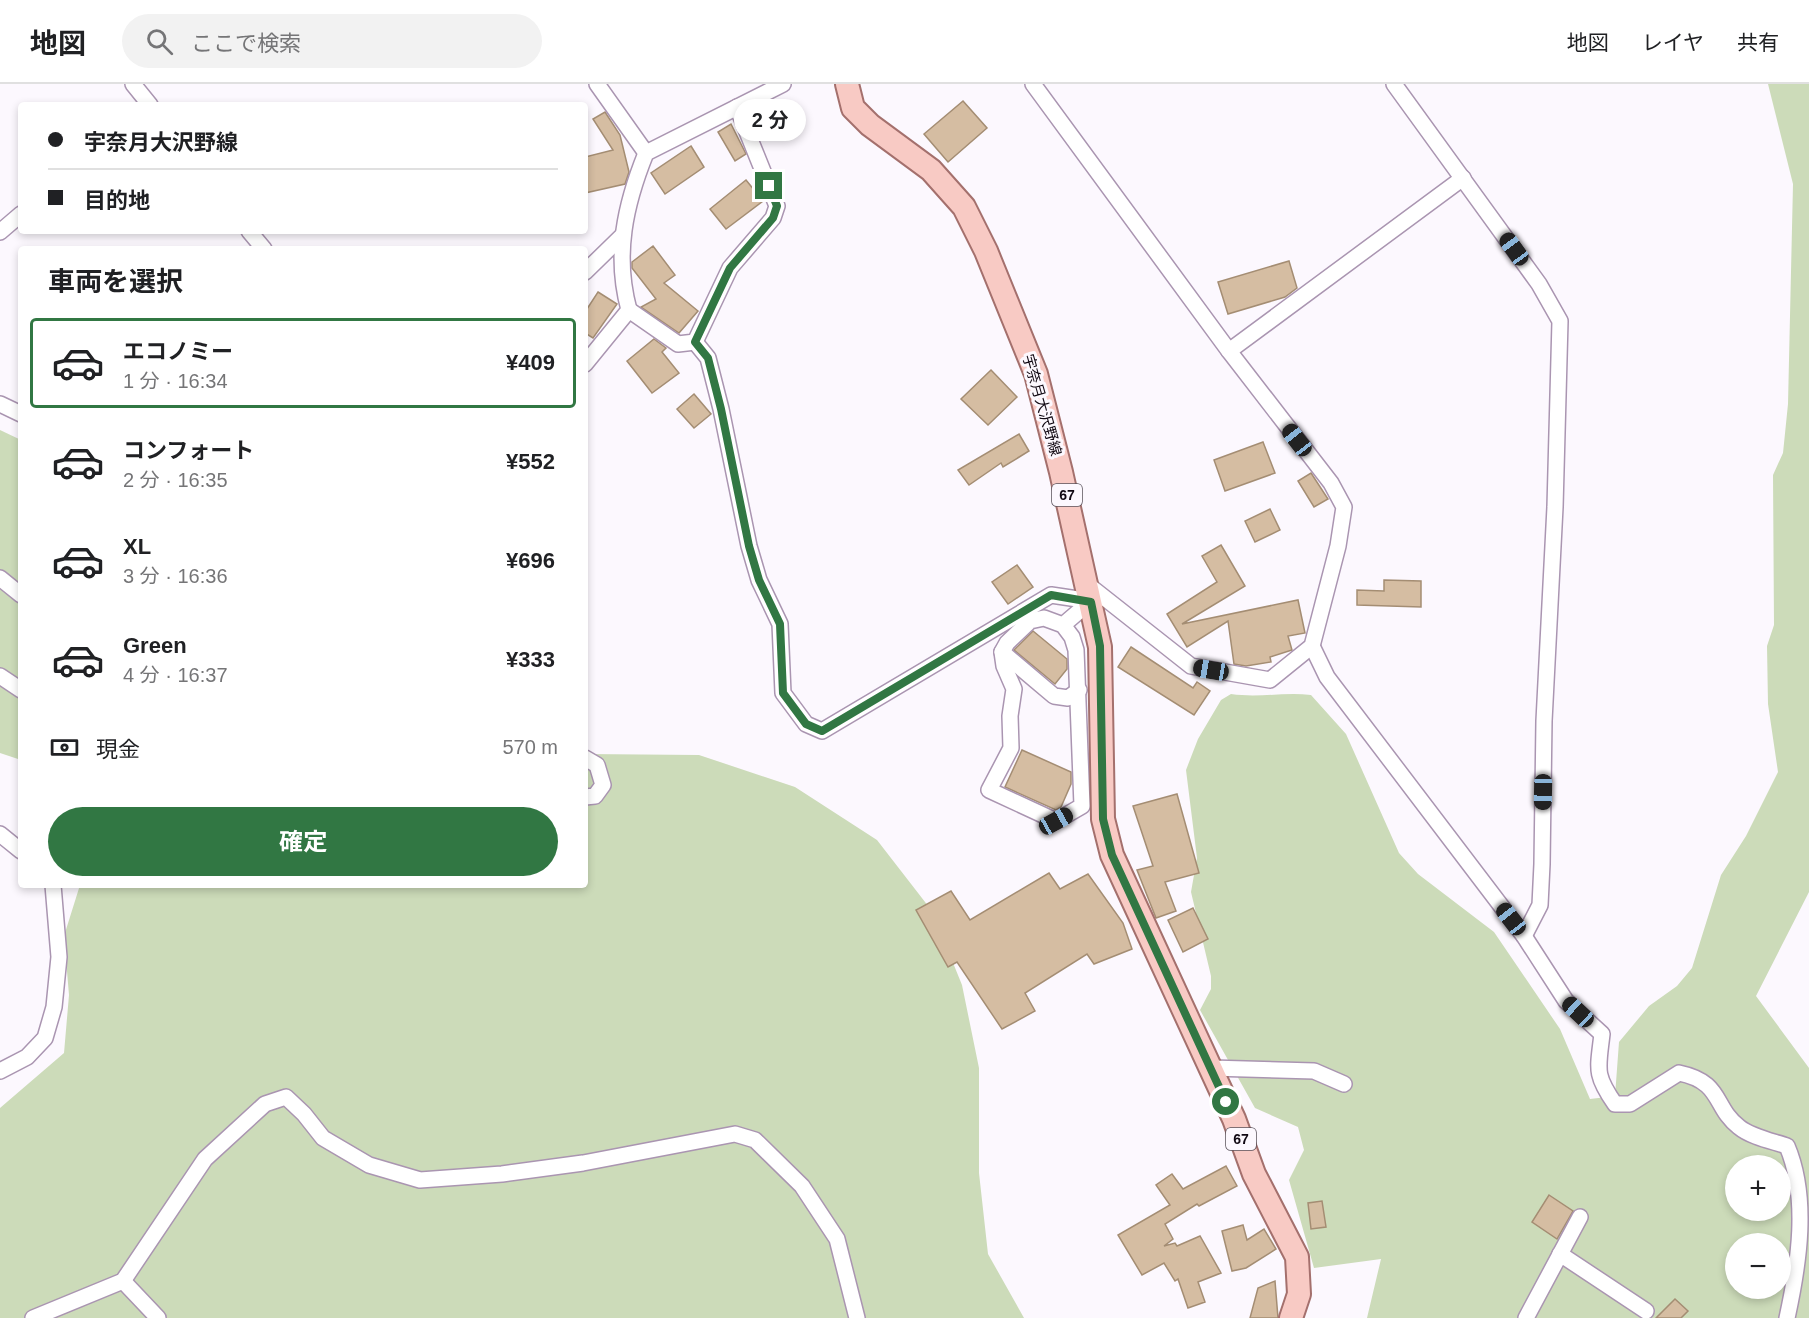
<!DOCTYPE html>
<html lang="ja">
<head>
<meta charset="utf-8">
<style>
  body { margin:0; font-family:Helvetica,"Noto Sans JP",sans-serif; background:#f2f2f2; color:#202124; height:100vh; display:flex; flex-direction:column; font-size:22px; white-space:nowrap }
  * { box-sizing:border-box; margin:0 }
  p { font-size:20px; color:#757577 }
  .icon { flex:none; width:33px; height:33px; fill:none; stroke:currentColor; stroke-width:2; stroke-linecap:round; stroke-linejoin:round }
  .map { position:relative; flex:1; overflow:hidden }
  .details { position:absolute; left:18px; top:162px; width:570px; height:642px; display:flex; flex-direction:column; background:#fff; border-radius:6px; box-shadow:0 3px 9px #0003 }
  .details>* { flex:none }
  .banner { position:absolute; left:18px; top:18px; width:570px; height:132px; border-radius:6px; box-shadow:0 3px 9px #0003; display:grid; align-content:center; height:132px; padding:0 30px; background:#fff }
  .buttons { position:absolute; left:1725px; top:1071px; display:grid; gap:12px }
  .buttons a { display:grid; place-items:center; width:66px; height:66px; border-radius:50%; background:#fff; box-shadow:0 3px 9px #0003; font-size:30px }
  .end { position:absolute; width:27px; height:27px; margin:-14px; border:8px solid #317743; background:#fff; box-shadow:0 0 0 3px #fff }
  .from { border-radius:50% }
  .bubble { position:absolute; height:42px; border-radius:21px; background:#fff; box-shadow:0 3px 9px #0003; font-size:20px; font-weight:700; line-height:42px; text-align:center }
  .car { position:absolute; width:18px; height:36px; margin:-18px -9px; border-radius:8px; box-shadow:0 0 4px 2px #0007; background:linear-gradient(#222 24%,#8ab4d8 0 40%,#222 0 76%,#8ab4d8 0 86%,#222 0) }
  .banner b { display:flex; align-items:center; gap:21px; height:57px; font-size:22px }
  .banner b+b { border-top:2px solid #e0e0e0 }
  .banner i { width:15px; height:15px; background:#202124 }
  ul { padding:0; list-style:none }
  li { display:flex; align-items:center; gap:18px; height:90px; margin:0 12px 9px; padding:0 18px; border:3px solid transparent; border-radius:6px }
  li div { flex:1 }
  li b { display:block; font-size:22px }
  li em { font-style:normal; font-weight:700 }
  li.selected { border-color:#317743 }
  li>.icon { width:54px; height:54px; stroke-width:1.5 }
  h2 { padding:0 30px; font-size:27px; line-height:72px }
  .pay { display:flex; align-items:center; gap:15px; height:66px; padding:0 30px; font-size:22px }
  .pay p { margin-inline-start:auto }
  .primary-button { display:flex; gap:12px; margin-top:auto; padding:12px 30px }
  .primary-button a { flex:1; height:69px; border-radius:36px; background:#317743; color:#fff; font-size:24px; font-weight:700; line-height:69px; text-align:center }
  header { display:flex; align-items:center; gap:36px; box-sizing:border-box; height:84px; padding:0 30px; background:#fff; border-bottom:2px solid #e0e0e0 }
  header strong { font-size:28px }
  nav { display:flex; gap:33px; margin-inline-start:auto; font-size:21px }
  .search { width:420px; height:54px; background:#f2f2f2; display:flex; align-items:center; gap:15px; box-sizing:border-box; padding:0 21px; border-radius:33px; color:#757577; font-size:22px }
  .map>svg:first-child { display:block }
  .green { fill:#ccdbb9; fill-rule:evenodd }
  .building { fill:#d5bda2; stroke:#a48d73; stroke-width:1.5 }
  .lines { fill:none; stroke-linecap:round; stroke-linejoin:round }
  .street-casing { stroke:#aa95b1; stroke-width:18 }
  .primary-casing { stroke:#a4706d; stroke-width:26 }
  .street { stroke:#fff; stroke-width:15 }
  .primary { stroke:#f8cac4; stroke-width:22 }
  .route { stroke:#317743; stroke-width:8 }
  .labels { text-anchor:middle; stroke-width:6; stroke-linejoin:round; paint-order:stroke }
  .shield { fill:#fcf8fe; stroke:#58515a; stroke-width:1.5 }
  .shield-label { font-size:14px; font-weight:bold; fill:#110913 }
  .street-label { font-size:15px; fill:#110913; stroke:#fcf8fe }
</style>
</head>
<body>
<header>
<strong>地図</strong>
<div class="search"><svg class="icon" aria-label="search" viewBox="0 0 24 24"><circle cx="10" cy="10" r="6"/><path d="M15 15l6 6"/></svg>ここで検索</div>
<nav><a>地図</a><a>レイヤ</a><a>共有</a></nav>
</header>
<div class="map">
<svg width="1809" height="1234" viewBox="0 0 1809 1234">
  <rect width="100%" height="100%" fill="#fcf8fe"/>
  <g class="green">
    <path d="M1768 0H1809V808L1756 912 1809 984V1234H1367L1381 1175 1314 1184 1289 1096 1304 1066 1298 1043 1255 1024 1200 926 1211 905V892L1191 808 1197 774 1186 686 1198 655 1221 616 1231 610C1258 614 1284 608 1311 611L1346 650 1399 769 1418 790 1494 848 1560 945 1590 1015 1615 1012 1619 958 1649 922 1677 902 1692 884 1721 791 1746 752 1778 688 1768 620 1767 562 1774 541 1773 391 1783 369 1788 320 1793 100ZM1736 1082H1780V1126H1736ZM1736 1160H1780V1204H1736Z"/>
    <polygon points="0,346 21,356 21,676 0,669"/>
    <polygon points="585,670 699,671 795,703 877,756 932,827 962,901 979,984 979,1089 988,1170 1024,1234 0,1234 0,1024 64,969 69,911 64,852 80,801 585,801"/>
  </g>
  <g class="building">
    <polygon points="963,17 987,44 948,78 924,50"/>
    <polygon points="605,28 620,51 629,88 625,100 585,109 585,73 613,66 593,35"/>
    <polygon points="731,40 746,70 735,77 718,48"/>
    <polygon points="691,62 704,83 665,110 651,89"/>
    <polygon points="746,96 763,117 726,145 710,125"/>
    <polygon points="653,162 675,191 664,199 698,227 679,249 641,223 656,215 632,184 632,178"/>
    <polygon points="1289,177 1297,204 1285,213 1228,230 1218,198"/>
    <polygon points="598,208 617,220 593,254 585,249 585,228"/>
    <polygon points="654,255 666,264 662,268 679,289 652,309 627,277"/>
    <polygon points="991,286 1017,313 988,341 961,315"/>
    <polygon points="694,310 711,330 694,344 677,325"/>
    <polygon points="1019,350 1029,367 1003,383 1001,379 969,401 958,386"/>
    <polygon points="1263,358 1275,389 1225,407 1214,376"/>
    <polygon points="1311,389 1328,415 1314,423 1298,397"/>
    <polygon points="1270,425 1280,446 1255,458 1245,437"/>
    <polygon points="1221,461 1245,502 1182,540 1298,516 1305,549 1288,552 1292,566 1270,573 1271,578 1246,582 1234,580 1228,537 1187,563 1167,530 1217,498 1202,472"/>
    <polygon points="1017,481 1033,503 1008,520 992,498"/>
    <polygon points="1384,496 1421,497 1421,523 1357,521 1357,506 1384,507"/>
    <polygon points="1033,547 1067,575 1067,585 1055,600 1014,566"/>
    <polygon points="1131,563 1193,604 1197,598 1210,607 1194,631 1118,583"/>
    <polygon points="1022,666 1071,688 1071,700 1061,723 1056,726 1005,703"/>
    <polygon points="1177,710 1199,789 1165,798 1176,827 1156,834 1137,786 1153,782 1133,722"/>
    <polygon points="1049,789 1060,805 1088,790 1123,839 1132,865 1094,880 1087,870 1025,909 1035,927 1002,945 957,878 948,883 916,826 951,807 970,836"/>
    <polygon points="1193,824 1208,855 1183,868 1168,836"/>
    <polygon points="1226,1082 1237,1102 1199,1122 1197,1120 1165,1140 1173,1155 1164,1162 1175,1159 1177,1162 1200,1152 1221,1189 1198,1198 1205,1218 1188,1224 1178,1195 1175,1197 1164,1179 1142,1191 1118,1151 1170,1121 1156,1101 1172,1090 1183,1105"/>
    <polygon points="1549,1111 1573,1127 1557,1155 1532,1138"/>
    <polygon points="1322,1117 1326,1143 1311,1145 1308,1119"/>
    <polygon points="1243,1141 1247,1156 1264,1145 1276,1165 1246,1184 1232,1187 1222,1147"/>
    <polygon points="1275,1197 1278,1234 1250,1234 1258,1204"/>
    <polygon points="1675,1215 1688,1227 1681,1234 1656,1234"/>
  </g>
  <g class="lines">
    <g class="street-casing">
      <g id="street">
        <polyline points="133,0 150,21"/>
        <polyline points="597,0 646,69"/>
        <polyline points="1033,0 1229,267 1331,399 1344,423 1338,462 1312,562 1270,596 1191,582 1087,500"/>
        <polyline points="249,147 264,165"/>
        <polyline points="0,148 21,130"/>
        <polyline points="585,188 622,152"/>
        <polyline points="629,226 678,260 695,258 730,184 773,134 777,122 737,23"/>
        <polyline points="695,258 708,274 721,325 749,462 759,496 780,540 783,609 806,640 822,647 1051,511 1091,517"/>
        <polyline points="1229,267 1463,94"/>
        <path d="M585 280 629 226C614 171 625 121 646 69L783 0"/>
        <polyline points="0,320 21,330"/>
        <polyline points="0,494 21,511"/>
        <polyline points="1063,541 1072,553 1076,566 1082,722 1056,737 989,706 1011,664 1010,632 1014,605 1004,582 1002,568 1007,559 1030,537 1044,534 1063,541 1091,517"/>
        <polyline points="1312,562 1327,593 1524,852 1540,821 1542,780 1544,637 1555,423 1560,237 1539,200 1394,0"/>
        <polyline points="1002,568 1054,612 1068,614 1079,606"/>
        <polyline points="0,592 21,606"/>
        <polyline points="585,674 597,681 603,701 595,712 585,713"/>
        <polyline points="0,750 21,767"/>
        <path d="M1524 852 1566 917 1602 950C1598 985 1594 990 1615 1020H1630L1679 989C1723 998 1713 1023 1739 1043 1751 1053 1772 1057 1787 1062 1809 1114 1799 1179 1787 1234"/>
        <polyline points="1211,984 1314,987 1344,1000"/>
        <polyline points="0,987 27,973 45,954 54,923 59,873 53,801"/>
        <polyline points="1560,1170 1646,1227"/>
        <polyline points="123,1197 158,1234"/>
        <polyline points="33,1234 123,1197 205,1075 265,1020 286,1013 304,1030 323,1054 369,1081 420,1096 502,1090 583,1079 735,1050 755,1056 802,1102 837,1155 857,1234"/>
        <polyline points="1526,1234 1580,1133"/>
      </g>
    </g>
    <g class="primary-casing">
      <polyline id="primary" points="847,0 853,24 870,41 931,86 964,123 986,167 1036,290 1061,388 1100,563 1103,735 1112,771 1234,1035 1254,1090 1297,1173 1299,1210 1291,1234"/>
    </g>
    <use href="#street" class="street"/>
    <use href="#primary" class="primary"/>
  </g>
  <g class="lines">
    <polyline class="route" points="769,102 777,122 773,134 730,184 695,258 708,274 721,325 749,462 759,496 780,540 783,609 806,640 822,647 1051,511 1091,518 1100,562 1103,735 1112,771 1226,1018"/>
  </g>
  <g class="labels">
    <g class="shield">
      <rect x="1052" y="400" width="30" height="22" rx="4.5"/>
      <rect x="1226" y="1044" width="30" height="22" rx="4.5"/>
    </g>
    <g class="shield-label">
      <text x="1067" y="416">67</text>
      <text x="1241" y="1060">67</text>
    </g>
    <g class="street-label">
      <text transform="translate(1042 321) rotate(74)" y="5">宇奈月大沢野線</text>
    </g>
  </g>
</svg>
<div class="buttons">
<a>+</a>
<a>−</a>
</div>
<i class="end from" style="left:1226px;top:1018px"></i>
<i class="end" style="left:769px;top:102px"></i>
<div class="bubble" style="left:734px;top:15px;width:72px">2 分</div>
<i class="car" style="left:1514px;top:165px;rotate:324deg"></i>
<i class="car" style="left:1297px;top:356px;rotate:322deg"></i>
<i class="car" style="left:1211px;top:586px;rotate:280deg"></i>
<i class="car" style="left:1543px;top:708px;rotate:181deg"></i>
<i class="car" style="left:1056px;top:737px;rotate:61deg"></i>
<i class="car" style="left:1511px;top:835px;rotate:322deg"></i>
<i class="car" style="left:1578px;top:928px;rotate:313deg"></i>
<div class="banner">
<b><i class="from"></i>宇奈月大沢野線</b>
<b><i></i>目的地</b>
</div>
<section class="details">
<h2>車両を選択</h2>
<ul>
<li class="selected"><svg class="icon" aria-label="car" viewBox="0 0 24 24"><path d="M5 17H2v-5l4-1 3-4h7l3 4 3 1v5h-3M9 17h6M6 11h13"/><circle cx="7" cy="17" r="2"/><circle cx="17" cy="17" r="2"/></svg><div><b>エコノミー</b><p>1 分 · 16:34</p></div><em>¥409</em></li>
<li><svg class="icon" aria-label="car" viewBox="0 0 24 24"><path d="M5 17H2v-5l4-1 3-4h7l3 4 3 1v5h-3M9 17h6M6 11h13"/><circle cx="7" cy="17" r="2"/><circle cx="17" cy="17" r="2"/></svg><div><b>コンフォート</b><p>2 分 · 16:35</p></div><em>¥552</em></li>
<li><svg class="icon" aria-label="car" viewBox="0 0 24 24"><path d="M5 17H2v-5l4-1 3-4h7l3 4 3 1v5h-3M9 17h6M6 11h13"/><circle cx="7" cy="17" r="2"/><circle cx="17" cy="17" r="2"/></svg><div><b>XL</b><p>3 分 · 16:36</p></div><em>¥696</em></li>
<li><svg class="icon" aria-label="car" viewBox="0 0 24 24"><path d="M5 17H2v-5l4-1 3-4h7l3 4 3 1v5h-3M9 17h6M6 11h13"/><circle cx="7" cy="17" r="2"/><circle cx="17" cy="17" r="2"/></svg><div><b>Green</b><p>4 分 · 16:37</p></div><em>¥333</em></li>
</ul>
<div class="pay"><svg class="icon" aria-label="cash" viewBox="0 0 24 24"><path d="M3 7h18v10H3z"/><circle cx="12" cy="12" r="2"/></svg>現金<p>570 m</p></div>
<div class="primary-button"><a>確定</a></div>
</section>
</div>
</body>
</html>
